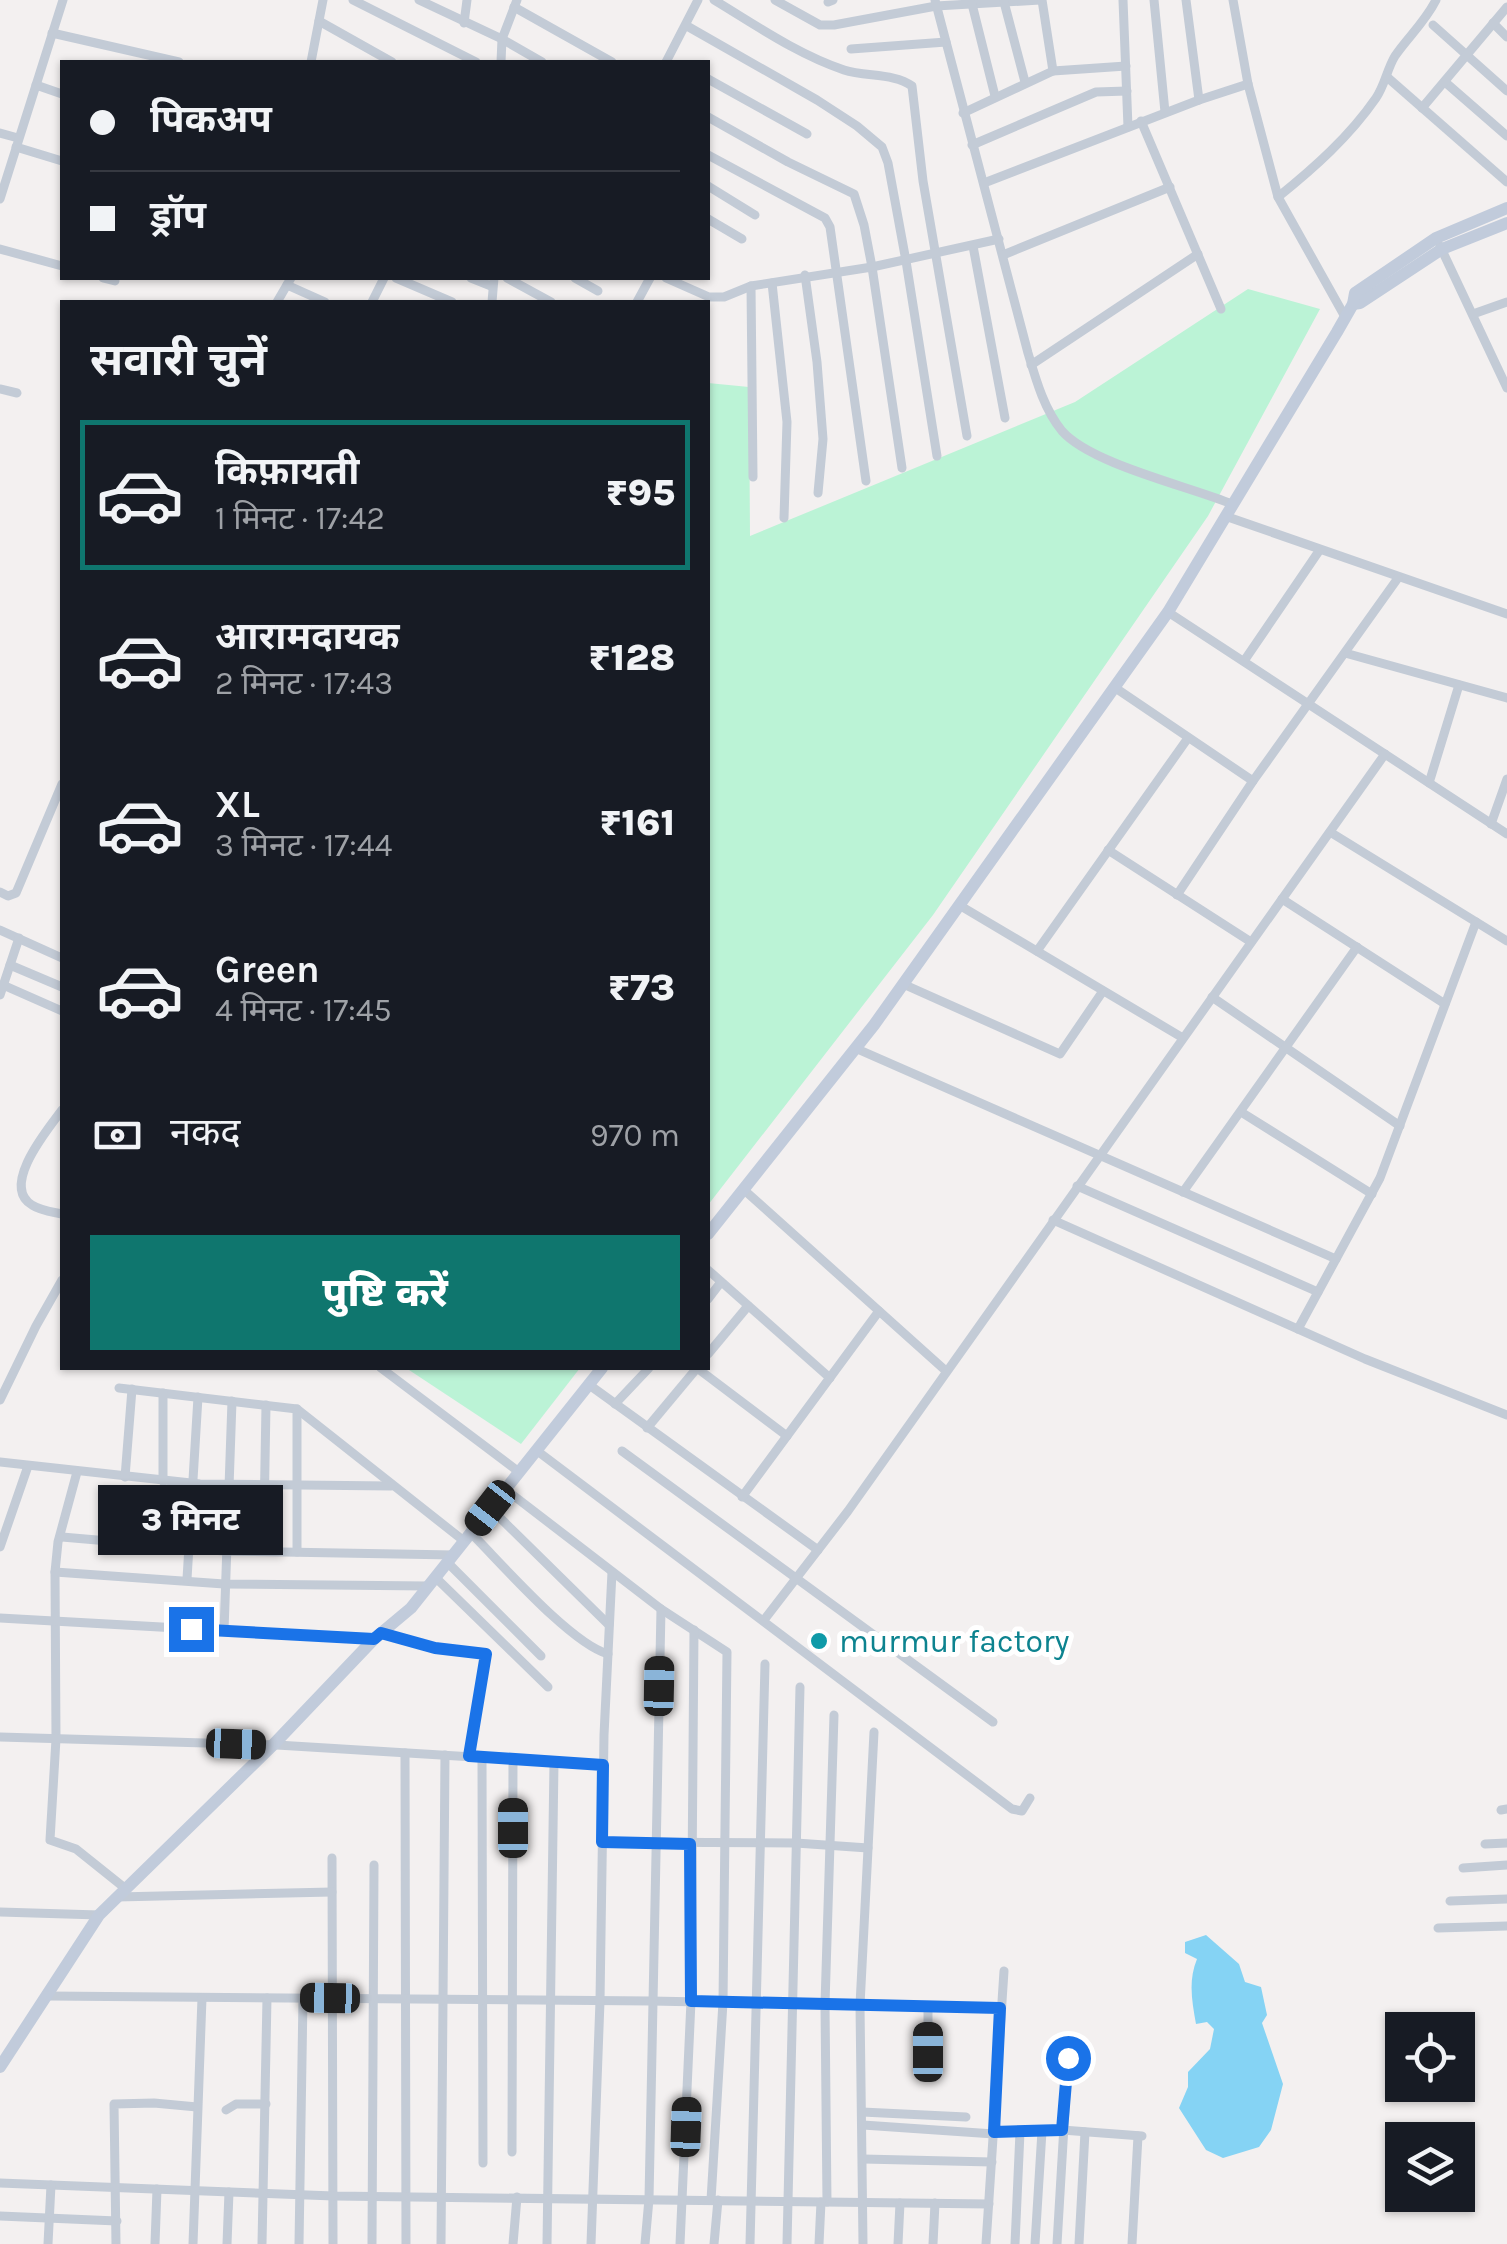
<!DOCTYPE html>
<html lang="hi">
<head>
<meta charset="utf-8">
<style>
  body { margin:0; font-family:Karla,"Noto Sans Devanagari",sans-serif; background:#242831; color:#f1f3f6; height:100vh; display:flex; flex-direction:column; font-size:38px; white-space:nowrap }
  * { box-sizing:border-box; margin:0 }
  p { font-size:32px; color:#9ea1a6 }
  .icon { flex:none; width:55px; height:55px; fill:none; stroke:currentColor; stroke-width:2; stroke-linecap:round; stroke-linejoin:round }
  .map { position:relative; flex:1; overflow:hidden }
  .side { position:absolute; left:60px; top:300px; width:650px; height:1070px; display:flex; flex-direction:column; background:#171b24; border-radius:0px; box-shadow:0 2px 8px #0004 }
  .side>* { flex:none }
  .top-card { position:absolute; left:60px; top:60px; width:650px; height:220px; border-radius:0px; box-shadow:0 2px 8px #0004; display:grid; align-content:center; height:220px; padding:0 30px; background:#171b24 }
  .controls { position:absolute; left:1385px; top:2012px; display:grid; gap:20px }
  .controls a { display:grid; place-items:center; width:90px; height:90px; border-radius:0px; background:#171b24; box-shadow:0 2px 8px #0004; font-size:50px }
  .end { position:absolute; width:45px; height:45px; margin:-22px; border:12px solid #1a73e8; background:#fff; box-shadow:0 0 0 5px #fff }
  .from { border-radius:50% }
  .bubble { position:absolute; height:70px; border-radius:0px; background:#171b24; box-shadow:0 2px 8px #0004; font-size:32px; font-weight:800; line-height:70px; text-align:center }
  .car { position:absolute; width:30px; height:60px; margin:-30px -15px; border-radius:12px; box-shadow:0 0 8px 2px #0007; background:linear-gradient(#222 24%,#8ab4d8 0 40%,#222 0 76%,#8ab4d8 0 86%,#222 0) }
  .top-card b { display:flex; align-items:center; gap:35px; height:95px; font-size:38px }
  .top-card b+b { border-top:2px solid #363941 }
  .top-card i { width:25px; height:25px; background:#f1f3f6 }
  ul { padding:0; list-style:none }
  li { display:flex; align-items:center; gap:30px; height:150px; margin:0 20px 15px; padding:0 10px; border:5px solid transparent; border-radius:0px }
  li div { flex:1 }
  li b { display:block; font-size:38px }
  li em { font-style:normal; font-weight:800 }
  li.on { border-color:#0f766e }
  li>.icon { width:90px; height:90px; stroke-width:1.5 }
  h2 { padding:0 30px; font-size:45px; line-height:120px }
  .pay { display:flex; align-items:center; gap:25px; height:110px; padding:0 30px; font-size:38px }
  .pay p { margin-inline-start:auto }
  .cta { display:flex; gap:20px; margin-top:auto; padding:20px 30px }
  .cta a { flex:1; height:115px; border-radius:0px; background:#0f766e; color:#fff; font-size:40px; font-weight:800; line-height:115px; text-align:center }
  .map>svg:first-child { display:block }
  .green { fill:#bbf3d6 }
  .water { fill:#85d3f4 }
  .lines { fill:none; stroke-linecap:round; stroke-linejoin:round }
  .street { stroke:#c3cbd6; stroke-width:9 }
  .secondary { stroke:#c1cbdb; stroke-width:12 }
  .route { stroke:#1a73e8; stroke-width:12 }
  .culture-dot { fill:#0f9aa8; stroke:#fff; stroke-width:4 }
  .labels { text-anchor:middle; stroke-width:10; stroke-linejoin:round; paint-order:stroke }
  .culture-label { font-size:32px; fill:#0d838f; stroke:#fff; text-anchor:start }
</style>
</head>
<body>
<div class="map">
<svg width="1507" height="2244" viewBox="0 0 1507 2244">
  <rect width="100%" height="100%" fill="#f3f0f0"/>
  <g class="green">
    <polygon points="1248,289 1320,309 1208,516 933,915 708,1205 708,383 749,387 750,536 1075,402"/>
    <polygon points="406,1368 580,1368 521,1444"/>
  </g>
  <path class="water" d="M1206 1935 1239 1964 1245 1982 1261 1987 1267 2015 1262 2023 1283 2084 1271 2130 1259 2147 1223 2158 1206 2150 1179 2108 1188 2087V2072L1210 2049 1214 2029 1207 2022 1196 2024C1192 2001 1188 1981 1197 1959L1185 1953V1942Z"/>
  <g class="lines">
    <g class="street">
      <polyline points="353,0 476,62"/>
      <polyline points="419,0 502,39 542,62"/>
      <path d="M714 0C757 26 797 54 844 70 866 77 894 73 912 86L923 181 967 436"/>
      <polyline points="775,0 820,25 834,25 936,6 1040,0"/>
      <path d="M935 0 1028 353C1036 380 1044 409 1062 431 1091 464 1188 486 1232 504"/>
      <polyline points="1042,0 1053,71"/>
      <polyline points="1123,0 1128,127"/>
      <polyline points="1154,0 1165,112"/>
      <polyline points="1186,0 1199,100"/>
      <polyline points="1233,0 1248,84 1278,197 1344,315"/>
      <polyline points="828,2 833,0"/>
      <polyline points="1004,2 1025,82"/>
      <polyline points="972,4 995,96"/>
      <polyline points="514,7 612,62"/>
      <polyline points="319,21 392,62"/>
      <polyline points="464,23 467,0"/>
      <polyline points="1493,23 1507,37"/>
      <polyline points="1433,25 1507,91"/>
      <polyline points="687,26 817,100 857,126 882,147 888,163 906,261 937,456"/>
      <polyline points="52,33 179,62"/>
      <polyline points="851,49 946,42"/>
      <polyline points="311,62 323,0"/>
      <polyline points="501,62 502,39 517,0"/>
      <polyline points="666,62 698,0"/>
      <polyline points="1387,77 1507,182"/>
      <polyline points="708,79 807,134"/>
      <polyline points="1445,82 1507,136"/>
      <polyline points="36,85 62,94"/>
      <polyline points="1422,108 1507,7"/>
      <polyline points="963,113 1053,71 1126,66"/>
      <polyline points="708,117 788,162 854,194 864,225 872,267 902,468"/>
      <polyline points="1141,121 1221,309"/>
      <polyline points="0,133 18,138"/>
      <polyline points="972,145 1096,92 1127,91"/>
      <polyline points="16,147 62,161"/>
      <polyline points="708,155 825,218 830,227 866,481"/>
      <polyline points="984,183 1199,100 1248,84"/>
      <polyline points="708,186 755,215"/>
      <path d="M1278 197C1314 168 1349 137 1376 98 1385 85 1387 69 1395 56 1408 37 1425 22 1436 0"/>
      <polyline points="0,199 63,0"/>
      <polyline points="708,219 742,239"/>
      <polyline points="973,246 1005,418"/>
      <polyline points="1440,246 1507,388"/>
      <polyline points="0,249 62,266"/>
      <polyline points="1003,255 1170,187"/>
      <polyline points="805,275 817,362 823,439 818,493"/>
      <polyline points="103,278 115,281"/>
      <polyline points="396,278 452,302"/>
      <polyline points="471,278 491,286"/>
      <polyline points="507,278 551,302"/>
      <polyline points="575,278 598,291"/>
      <polyline points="666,278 709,297 724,297 751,286 872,267 999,239"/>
      <polyline points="772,283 787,422 784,518"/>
      <polyline points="287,285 325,302"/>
      <polyline points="751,286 753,477"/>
      <polyline points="277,302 291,278"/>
      <polyline points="372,302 384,278"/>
      <polyline points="492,302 494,278"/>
      <polyline points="637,302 650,278"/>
      <polyline points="1473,314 1507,302"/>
      <polyline points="1031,365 1198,254"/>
      <polyline points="0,389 17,393"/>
      <polyline points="1225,516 1507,614"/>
      <polyline points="1168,612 1507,834"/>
      <polyline points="1345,653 1507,698"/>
      <polyline points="1244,661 1319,551"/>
      <polyline points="1114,687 1253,781 1398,578"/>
      <polyline points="1429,783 1459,685"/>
      <polyline points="1491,824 1507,779"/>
      <polyline points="1330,832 1507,941"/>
      <polyline points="1108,850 1251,942"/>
      <polyline points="0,892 8,896 16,893 62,784"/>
      <polyline points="1177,895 1253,781"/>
      <polyline points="1282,899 1445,1004"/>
      <polyline points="959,905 1183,1038"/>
      <polyline points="0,930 62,958"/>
      <polyline points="1037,951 1188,738"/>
      <polyline points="10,965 62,987"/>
      <polyline points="903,984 1060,1054 1103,991"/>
      <polyline points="3,985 62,1011"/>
      <polyline points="0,995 19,938"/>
      <polyline points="1212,997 1400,1126"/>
      <polyline points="855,1048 1336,1259"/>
      <path d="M62 1110C48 1129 0 1186 32 1205 41 1211 53 1212 62 1214"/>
      <polyline points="1241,1112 1372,1194"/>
      <polyline points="1077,1186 1318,1292"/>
      <polyline points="743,1189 946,1371"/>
      <polyline points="1183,1192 1357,947"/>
      <polyline points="1053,1220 1365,1359 1507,1415"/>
      <polyline points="708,1270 830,1378"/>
      <polyline points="708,1299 721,1282"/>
      <polyline points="1298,1329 1380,1178 1476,922"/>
      <polyline points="708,1354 748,1306"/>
      <polyline points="381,1368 519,1472"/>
      <polyline points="697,1368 787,1436"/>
      <polyline points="588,1384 818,1550"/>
      <polyline points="119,1388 297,1409 464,1541"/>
      <polyline points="0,1400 36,1326 62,1280"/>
      <polyline points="615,1404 649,1368"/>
      <polyline points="647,1428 697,1368"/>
      <polyline points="536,1450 1012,1809 1022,1811 1030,1798"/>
      <polyline points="622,1451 993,1722"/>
      <polyline points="0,1462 200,1484 391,1486"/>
      <polyline points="77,1472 58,1542 55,1572 56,1739 50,1840 76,1849 126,1889"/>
      <polyline points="125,1477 132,1389"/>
      <polyline points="163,1481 163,1393"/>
      <polyline points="505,1489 661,1609 727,1652 723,2002 711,2200"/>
      <polyline points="742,1497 879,1311"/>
      <polyline points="490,1508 609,1625"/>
      <polyline points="264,1519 266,1405"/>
      <path d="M470 1532C501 1563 570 1643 608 1654"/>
      <polyline points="62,1537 224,1551 454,1555"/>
      <polyline points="0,1547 28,1466"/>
      <polyline points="297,1552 297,1409"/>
      <polyline points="448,1563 541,1656"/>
      <polyline points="55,1572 224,1584 428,1586"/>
      <polyline points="435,1577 548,1687"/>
      <polyline points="187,1579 198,1397"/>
      <polyline points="0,1618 374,1639"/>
      <polyline points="764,1620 848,1511 1385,754"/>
      <polyline points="224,1631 232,1401"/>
      <polyline points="381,1633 435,1648 486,1653 469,1756"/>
      <polyline points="0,1737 277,1745 603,1765"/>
      <polyline points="405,1753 406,2244"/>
      <polyline points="482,1758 483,2163"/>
      <polyline points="1501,1810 1507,1809"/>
      <polyline points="602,1842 796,1843 868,1848"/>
      <polyline points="1485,1844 1507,1843"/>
      <polyline points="332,1858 333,2244"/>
      <polyline points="1463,1868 1507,1865"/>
      <polyline points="117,1897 332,1892"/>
      <polyline points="1450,1901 1507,1899"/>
      <polyline points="0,1912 99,1915"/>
      <polyline points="1438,1928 1507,1926"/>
      <polyline points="48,1996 651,2001 1000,2008"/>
      <polyline points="928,2006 928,2052"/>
      <polyline points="226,2110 236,2104 266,2104"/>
      <polyline points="862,2112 966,2117"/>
      <polyline points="863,2125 994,2134"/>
      <polyline points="994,2132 1062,2130 1142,2136"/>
      <polyline points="512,2152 513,1758"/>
      <polyline points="863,2159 992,2162"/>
      <polyline points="0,2183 334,2196 989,2204"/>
      <polyline points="827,2202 825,2004 834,1715"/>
      <polyline points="0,2216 117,2221"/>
      <polyline points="48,2244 51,2185"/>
      <polyline points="116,2244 114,2104 154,2103 197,2107"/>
      <polyline points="155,2244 157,2189"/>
      <polyline points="193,2244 202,1998"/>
      <polyline points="227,2244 229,2192"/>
      <polyline points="262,2244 267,1998"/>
      <polyline points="299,2244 303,1998"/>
      <polyline points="372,2244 374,1865"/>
      <polyline points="441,2244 445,1755"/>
      <polyline points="513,2244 517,2197"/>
      <polyline points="547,2244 554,1762"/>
      <polyline points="591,2244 600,2001 604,1735 612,1572"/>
      <polyline points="645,2244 649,2199 661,1609"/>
      <polyline points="680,2244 691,2001 694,1630"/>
      <polyline points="714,2244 718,2200"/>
      <polyline points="750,2244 765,1664"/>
      <polyline points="787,2244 800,1687"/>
      <polyline points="819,2244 821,2202"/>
      <polyline points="863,2244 860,2005 874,1732"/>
      <polyline points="898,2244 900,2203"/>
      <polyline points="933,2244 935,2203"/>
      <polyline points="986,2244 1004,1971"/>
      <polyline points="1015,2244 1020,2132"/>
      <polyline points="1035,2244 1042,2131"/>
      <polyline points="1057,2244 1068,2058"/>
      <polyline points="1079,2244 1085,2132"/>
      <polyline points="1132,2244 1138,2136"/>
    </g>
    <g class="secondary">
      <polyline points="1353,304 1360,303 1442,249 1507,223"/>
      <polyline points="708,1234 874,1025 1168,612 1337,332 1353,304 1355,293 1436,238 1507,208"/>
      <polyline points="0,2067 99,1915 273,1745 374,1639 411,1608 602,1368"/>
    </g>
  </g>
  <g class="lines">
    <polyline class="route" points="191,1629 374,1639 381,1633 435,1648 486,1654 469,1756 603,1765 602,1842 690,1844 691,2001 1000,2008 994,2132 1062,2130 1068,2058"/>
  </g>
  <circle class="culture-dot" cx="819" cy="1641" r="10"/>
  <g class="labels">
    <g class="culture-label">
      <text x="839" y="1652">murmur factory</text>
    </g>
  </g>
</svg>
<div class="controls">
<a><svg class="icon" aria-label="locate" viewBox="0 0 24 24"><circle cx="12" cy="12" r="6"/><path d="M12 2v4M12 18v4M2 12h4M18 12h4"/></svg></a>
<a><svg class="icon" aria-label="layers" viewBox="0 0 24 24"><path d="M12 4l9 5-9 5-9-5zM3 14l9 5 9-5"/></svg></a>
</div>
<i class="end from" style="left:1068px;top:2058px"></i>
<i class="end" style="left:191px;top:1629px"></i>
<div class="bubble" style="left:98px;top:1485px;width:185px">3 मिनट</div>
<i class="car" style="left:490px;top:1508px;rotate:218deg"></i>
<i class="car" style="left:659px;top:1686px;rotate:1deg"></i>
<i class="car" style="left:236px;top:1744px;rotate:92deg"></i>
<i class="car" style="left:513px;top:1828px;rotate:0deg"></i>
<i class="car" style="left:330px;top:1998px;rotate:271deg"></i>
<i class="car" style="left:928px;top:2052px;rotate:0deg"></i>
<i class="car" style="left:686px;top:2127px;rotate:2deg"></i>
<div class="top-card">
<b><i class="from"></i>पिकअप</b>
<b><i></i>ड्रॉप</b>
</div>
<section class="side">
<h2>सवारी चुनें</h2>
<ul>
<li class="on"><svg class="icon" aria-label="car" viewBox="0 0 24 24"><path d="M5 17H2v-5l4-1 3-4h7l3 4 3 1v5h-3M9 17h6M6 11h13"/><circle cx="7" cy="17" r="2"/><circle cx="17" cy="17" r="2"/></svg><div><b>किफ़ायती</b><p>1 मिनट · 17:42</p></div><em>₹95</em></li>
<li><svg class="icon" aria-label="car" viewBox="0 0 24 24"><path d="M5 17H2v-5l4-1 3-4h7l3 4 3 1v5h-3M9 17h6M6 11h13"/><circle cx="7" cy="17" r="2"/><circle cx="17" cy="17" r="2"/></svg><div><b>आरामदायक</b><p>2 मिनट · 17:43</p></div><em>₹128</em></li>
<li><svg class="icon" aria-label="car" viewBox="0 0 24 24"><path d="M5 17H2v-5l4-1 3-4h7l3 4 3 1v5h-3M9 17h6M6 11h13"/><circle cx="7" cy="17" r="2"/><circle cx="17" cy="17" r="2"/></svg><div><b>XL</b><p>3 मिनट · 17:44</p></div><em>₹161</em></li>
<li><svg class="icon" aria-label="car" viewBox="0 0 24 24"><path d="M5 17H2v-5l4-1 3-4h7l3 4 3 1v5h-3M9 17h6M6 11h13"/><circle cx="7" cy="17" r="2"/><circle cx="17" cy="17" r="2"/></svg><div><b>Green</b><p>4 मिनट · 17:45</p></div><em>₹73</em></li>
</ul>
<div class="pay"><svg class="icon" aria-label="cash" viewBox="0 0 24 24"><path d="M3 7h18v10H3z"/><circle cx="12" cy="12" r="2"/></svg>नकद<p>970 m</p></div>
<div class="cta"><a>पुष्टि करें</a></div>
</section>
</div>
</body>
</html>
